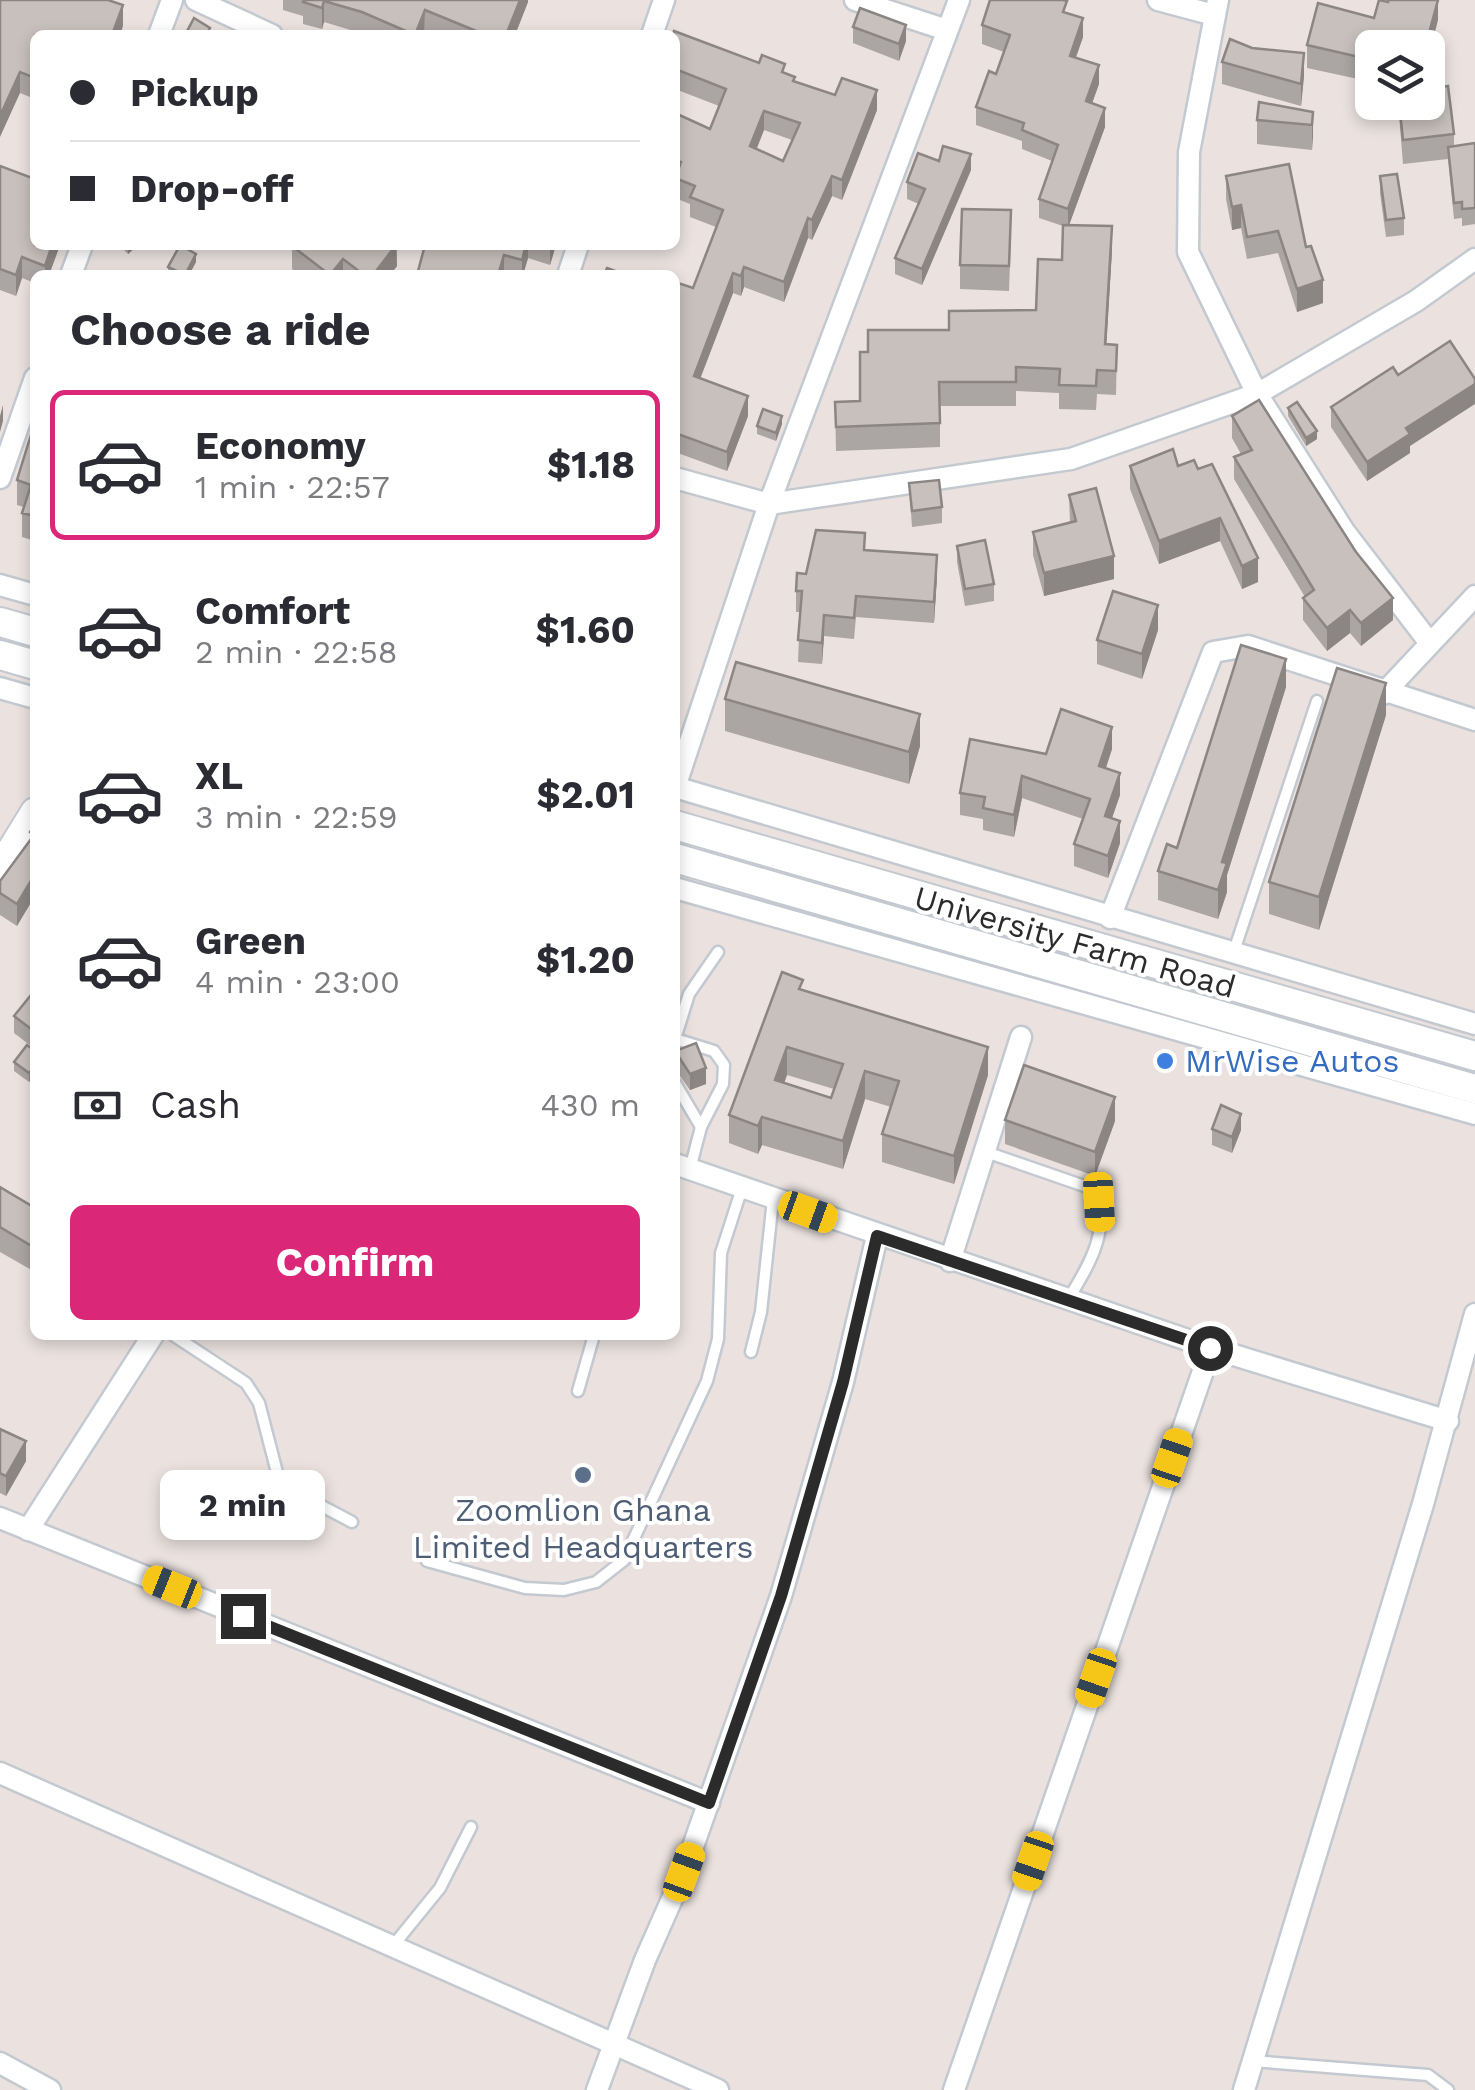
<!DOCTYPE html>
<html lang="en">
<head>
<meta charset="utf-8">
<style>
  body { margin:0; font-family:"Work Sans",sans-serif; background:#f2f2f3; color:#2b2b33; height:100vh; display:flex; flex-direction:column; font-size:38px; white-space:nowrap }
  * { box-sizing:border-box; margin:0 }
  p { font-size:32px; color:#7c7c81 }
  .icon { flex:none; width:55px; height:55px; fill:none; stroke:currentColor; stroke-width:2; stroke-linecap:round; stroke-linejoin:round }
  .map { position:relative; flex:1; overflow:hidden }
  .details { position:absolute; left:30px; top:270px; width:650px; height:1070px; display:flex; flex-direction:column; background:#fff; border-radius:15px; box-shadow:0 5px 15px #0003 }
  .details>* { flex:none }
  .banner { position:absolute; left:30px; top:30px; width:650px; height:220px; border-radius:15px; box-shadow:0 5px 15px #0003; display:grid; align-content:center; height:220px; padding:0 40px; background:#fff }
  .controls { position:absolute; left:1355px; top:30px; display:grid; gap:20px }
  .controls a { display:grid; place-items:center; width:90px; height:90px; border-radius:15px; background:#fff; box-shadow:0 5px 15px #0003; font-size:50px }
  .end { position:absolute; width:45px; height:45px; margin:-22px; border:12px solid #2b2b2b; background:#fff; box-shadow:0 0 0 5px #fff }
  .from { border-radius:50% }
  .bubble { position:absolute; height:70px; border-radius:15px; background:#fff; box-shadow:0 5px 15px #0003; font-size:32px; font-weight:700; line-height:70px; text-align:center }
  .car { position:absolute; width:30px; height:60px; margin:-30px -15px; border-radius:12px; box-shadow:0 0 8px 2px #0007; background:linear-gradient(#f5c518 24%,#345 0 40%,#f5c518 0 76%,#345 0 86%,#f5c518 0) }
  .banner b { display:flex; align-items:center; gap:35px; height:95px; font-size:38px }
  .banner b+b { border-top:2px solid #e1e1e2 }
  .banner i { width:25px; height:25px; background:#2b2b33 }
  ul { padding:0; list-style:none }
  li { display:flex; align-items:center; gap:30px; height:150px; margin:0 20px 15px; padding:0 20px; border:5px solid transparent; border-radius:15px }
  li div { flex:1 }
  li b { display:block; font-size:38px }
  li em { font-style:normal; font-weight:700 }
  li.on { border-color:#db2777 }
  li>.icon { width:90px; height:90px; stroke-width:1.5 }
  h2 { padding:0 40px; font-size:45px; line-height:120px }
  .pay { display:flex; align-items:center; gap:25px; height:110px; padding:0 40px; font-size:38px }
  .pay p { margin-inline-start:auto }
  .primary-button { display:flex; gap:20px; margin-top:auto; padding:20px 40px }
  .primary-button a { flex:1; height:115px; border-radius:15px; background:#db2777; color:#fff; font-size:40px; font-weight:700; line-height:115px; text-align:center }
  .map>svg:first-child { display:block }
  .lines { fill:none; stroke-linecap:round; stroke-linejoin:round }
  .service-casing { stroke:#c3c9d0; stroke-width:15 }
  .minor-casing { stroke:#c3c9d0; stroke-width:25 }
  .tertiary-casing { stroke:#c3c9d0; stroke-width:32 }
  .service { stroke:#fff; stroke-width:10 }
  .minor { stroke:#fff; stroke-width:20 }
  .tertiary { stroke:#fff; stroke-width:28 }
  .wall { fill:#aba5a3; fill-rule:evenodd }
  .shaded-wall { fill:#8b8684 }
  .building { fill:#c7c0bd; stroke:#8b8684; stroke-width:2.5; fill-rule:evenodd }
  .route { stroke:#2b2b2b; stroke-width:12 }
  .shop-dot { fill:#3f7fe0; stroke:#fff; stroke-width:4 }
  .service-dot { fill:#5c6f8a; stroke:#fff; stroke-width:4 }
  .labels { text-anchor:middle; stroke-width:8; stroke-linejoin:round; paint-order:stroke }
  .street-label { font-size:32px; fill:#2b2b2b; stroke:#fff }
  .shop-label { font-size:32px; fill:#366cbe; stroke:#fff; text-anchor:start }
  .service-label { font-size:32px; fill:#4e5e75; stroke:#fff }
</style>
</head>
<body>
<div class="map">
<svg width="1475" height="2090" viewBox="0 0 1475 2090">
  <rect width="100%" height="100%" fill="#ebe2df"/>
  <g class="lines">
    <g class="service-casing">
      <g id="service">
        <polyline points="1233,954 1317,701"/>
        <polyline points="675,1083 701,1127"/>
        <path d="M986 1152 1093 1189C1113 1229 1088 1266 1068 1300"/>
        <polyline points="690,1169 701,1127 723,1084 724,1065 714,1051 675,1039 689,994 718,952"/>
        <polyline points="173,1335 246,1383 259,1403 280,1484 352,1522"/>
        <polyline points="751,1352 761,1312 773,1199"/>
        <polyline points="578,1391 594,1335"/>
        <polyline points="427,1561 525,1588 564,1590 596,1582 624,1560 707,1381 718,1339 721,1253 742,1188"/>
        <polyline points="392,1947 440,1888 471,1827"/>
        <polyline points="1252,2061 1428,2075 1448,2090"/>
      </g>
    </g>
    <g class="minor-casing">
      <g id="minor">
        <polyline points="196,0 272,35"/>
        <polyline points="855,0 947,30"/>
        <polyline points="959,0 769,504 675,787 1475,1024"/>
        <polyline points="1158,0 1214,15"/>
        <polyline points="1218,0 1189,152 1188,252 1257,394 1344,531 1429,642"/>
        <polyline points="159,35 172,0"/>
        <polyline points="652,35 664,0"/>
        <polyline points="71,275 82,245"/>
        <polyline points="568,275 578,245"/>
        <polyline points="0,478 35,378"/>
        <polyline points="675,478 769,504 1071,459 1257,394 1416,301 1475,259"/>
        <polyline points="0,585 35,595"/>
        <polyline points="0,688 35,698"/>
        <polyline points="1383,694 1475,596"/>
        <polyline points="675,888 1475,1114"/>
        <polyline points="1110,918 1213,652 1248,646 1475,720"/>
        <polyline points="675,1164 1211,1348 1448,1421"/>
        <polyline points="950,1261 1021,1037"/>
        <polyline points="0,1518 709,1803"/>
        <polyline points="28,1530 153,1335"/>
        <polyline points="0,1773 718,2090"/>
        <polyline points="0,2063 50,2090"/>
        <polyline points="597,2090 645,1960 684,1872 781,1596 843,1382 877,1236"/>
        <polyline points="954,2090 1211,1348"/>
        <polyline points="1244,2090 1423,1504 1475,1314"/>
      </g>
    </g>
    <g class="tertiary-casing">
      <g id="tertiary">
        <polyline points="0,622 35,632"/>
        <polyline points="0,655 35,665"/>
        <polyline points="675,825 1475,1056"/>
        <polyline points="675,858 1475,1089"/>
        <polyline points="0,869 35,812"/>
      </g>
    </g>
    <use href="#service" class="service"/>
    <use href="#minor" class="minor"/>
    <use href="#tertiary" class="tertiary"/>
  </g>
  <g class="wall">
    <polygon points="0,0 111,1 123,26 35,35 35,99 20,93"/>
    <polygon points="283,0 528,0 528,2 515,35 434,35 425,32 424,35 367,35 324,22 322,29 303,24 303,16 283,10"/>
    <polygon points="1067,13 1083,37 1075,58 1099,84 1092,103 1105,127 1069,225 1112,250 1106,344 1117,345 1116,395 1097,394 1096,410 1059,409 1059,393 1016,391 1016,406 940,406 940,447 836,451 835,402 860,401 868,352 949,330 1036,310 1062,260 1063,226 1039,218 1039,199 1052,161 1022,149 1022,141 976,125 976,107 996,74 1004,52 982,44 982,25"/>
    <polygon points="1374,18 1438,20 1372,48 1372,82 1307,68 1307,45"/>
    <polygon points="853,27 906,41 899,61 853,43"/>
    <path d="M675 35 785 73 795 81 877 110 842 200 832 196 812 240 808 238 784 302 744 287 741 296 733 293 700 378 748 416 727 471 675 452V282L693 288 716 227 690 217V204L675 198V113L710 129 719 106 675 89ZM764 130 792 140 783 161 756 149Z"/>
    <polygon points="1222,62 1304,76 1301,106 1222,84"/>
    <polygon points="1398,102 1428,102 1454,134 1454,146 1475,143 1475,224 1462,226 1462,218 1454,219 1448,159 1403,164"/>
    <polygon points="1313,112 1312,150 1257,144 1257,120"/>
    <polygon points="939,161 971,170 922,285 895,274 895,258 919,204 907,199 907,182"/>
    <polygon points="0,166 60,245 49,275 35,275 35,283 22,278 16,296 0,290"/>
    <polygon points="1226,176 1306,247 1323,303 1297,312 1278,253 1247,259 1241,228 1232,230 1226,199"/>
    <polygon points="1380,176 1404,218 1404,235 1386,237 1380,193"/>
    <polygon points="1011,235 1009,291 960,289 960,265"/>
    <polygon points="119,245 138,245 128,254"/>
    <polygon points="397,245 397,266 390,275 301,275 292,269 292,246"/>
    <polygon points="425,245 556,245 550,265 528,258 523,275 417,275"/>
    <polygon points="196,262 189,275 168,275 168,267"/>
    <polygon points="1331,407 1410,446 1410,453 1367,481 1331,427"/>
    <polygon points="1288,408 1317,439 1306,446 1288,416"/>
    <polygon points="1232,416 1393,620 1361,646 1350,633 1327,651 1303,620 1303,598 1305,597 1234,479 1234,457 1241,454 1232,438"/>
    <polygon points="782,424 776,441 757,434 757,426"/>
    <polygon points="35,426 35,541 22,537 22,513 24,507 17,505 17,480"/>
    <polygon points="1130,466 1178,466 1198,469 1258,582 1242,589 1220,541 1159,564 1130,489"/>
    <polygon points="909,483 942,507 942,523 912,527"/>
    <polygon points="1069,495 1114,579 1044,596 1033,555 1033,532 1070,523"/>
    <polygon points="957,546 994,584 994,601 965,606 957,562"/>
    <polygon points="865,550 937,576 934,623 856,617 854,639 824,636 822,664 798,662 800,612 796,612 796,591 806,574"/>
    <polygon points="1158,630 1142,679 1097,664 1097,640"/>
    <polygon points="1286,687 1227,875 1227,892 1218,919 1158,900 1158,871 1177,848"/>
    <polygon points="725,699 920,746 909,784 725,731"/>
    <polygon points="1386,715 1319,930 1269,914 1269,882"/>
    <polygon points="1112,749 1106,768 1120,795 1112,818 1120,843 1108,878 1074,866 1074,844 1083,819 1022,798 1014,837 983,830 983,819 960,815 960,793 1046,754"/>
    <polygon points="35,825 17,926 0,915 0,881 30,840 30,832"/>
    <polygon points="35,990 35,1049 14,1033 14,1016"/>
    <path d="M803 990 988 1075 954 1184 882 1162V1134L891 1107 865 1099 843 1169 762 1145 758 1154 729 1143V1115ZM787 1075 834 1089 831 1098 784 1083Z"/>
    <polygon points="35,1051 35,1074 29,1082 14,1071 14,1062"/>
    <polygon points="675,1051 706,1084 690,1090 675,1069"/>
    <polygon points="1005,1120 1115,1121 1095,1176 1005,1144"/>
    <polygon points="1212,1129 1241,1130 1232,1153 1212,1145"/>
    <polygon points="0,1187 35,1208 35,1272 0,1252"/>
    <polygon points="0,1429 26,1461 6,1496 0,1493"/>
  </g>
  <g class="shaded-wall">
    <polygon points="520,0 528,0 528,2 515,35 506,35"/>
    <polygon points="1438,0 1438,20 1428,60 1428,48 1425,48"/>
    <polygon points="324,1 324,22 322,29 322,8"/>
    <polygon points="123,5 123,26 120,35 112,35"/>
    <polygon points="425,10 424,35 416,35"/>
    <polygon points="1083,18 1083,37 1070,75 1070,56"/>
    <polygon points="906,25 906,41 899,61 899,44"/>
    <polygon points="1304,53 1304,76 1301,106 1301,84"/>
    <polygon points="1099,65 1099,84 1086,120 1086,101"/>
    <polygon points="20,72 20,93 0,137 0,116"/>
    <polygon points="877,90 877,110 842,200 842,180"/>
    <polygon points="1105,108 1105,127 1068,228 1068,209"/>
    <polygon points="764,111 764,130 750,166 750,146"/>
    <polygon points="1313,112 1313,137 1312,150 1312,125"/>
    <polygon points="971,154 971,170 922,285 922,269"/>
    <polygon points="832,176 832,196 812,240 812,220"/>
    <polygon points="1241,205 1241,228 1232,230 1232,207"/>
    <polygon points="808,218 808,238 784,302 784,282"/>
    <polygon points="1112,226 1112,250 1105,369 1105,344"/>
    <polygon points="52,245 60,245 49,275 45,275 45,266"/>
    <polygon points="129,245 138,245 128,254 128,246"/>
    <polygon points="396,245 397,266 390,275 373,275"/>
    <polygon points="526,245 528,245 528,258 523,275 522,275 522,260"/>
    <polygon points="550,245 556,245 550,265"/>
    <polygon points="196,254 196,262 189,275 185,275"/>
    <polygon points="504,255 504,275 498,275"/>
    <polygon points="22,257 22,278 16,296 16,275"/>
    <polygon points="343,259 343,275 331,275"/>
    <polygon points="744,267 744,287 741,296 741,276"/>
    <polygon points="733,273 733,293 694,395 694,376"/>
    <polygon points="1323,280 1323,303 1297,312 1297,289"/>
    <polygon points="1475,384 1475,404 1410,446 1410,453 1367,481 1367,462 1406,428"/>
    <polygon points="748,396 748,416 727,471 727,452"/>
    <polygon points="3,405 3,421 0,432 0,416"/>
    <polygon points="782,416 782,424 776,441 776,433"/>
    <polygon points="1317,431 1317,439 1306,446 1306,438"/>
    <polygon points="1220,518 1220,541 1159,564 1159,541"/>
    <polygon points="937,555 937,576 934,623 934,602"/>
    <polygon points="1114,556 1114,579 1044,596 1044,573"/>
    <polygon points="1258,558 1258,582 1242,589 1242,566"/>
    <polygon points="1393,598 1393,620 1361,646 1361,623"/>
    <polygon points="1158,605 1158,630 1142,679 1142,654"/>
    <polygon points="1350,610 1350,633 1327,651 1327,628"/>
    <polygon points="824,615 824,636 822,664 822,643"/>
    <polygon points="1286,659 1286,687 1227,875 1227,892 1218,919 1218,890 1222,862"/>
    <polygon points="1386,683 1386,715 1319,930 1319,897"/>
    <polygon points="920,714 920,746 909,784 909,752"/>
    <polygon points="1112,727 1112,749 1099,788 1099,766"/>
    <polygon points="1120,773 1120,795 1105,838 1105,816"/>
    <polygon points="1022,776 1022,798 1014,837 1014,815"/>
    <polygon points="1120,821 1120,843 1108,878 1108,856"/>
    <polygon points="35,874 35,896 17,926 17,904"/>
    <polygon points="787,1047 787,1075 775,1108 775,1080"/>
    <polygon points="988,1047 988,1075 954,1184 954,1156"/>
    <polygon points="35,1066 35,1074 29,1082 29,1073"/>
    <polygon points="706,1068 706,1084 690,1090 690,1074"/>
    <polygon points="865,1071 865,1099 843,1169 843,1141"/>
    <polygon points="1115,1097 1115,1121 1095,1176 1095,1152"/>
    <polygon points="1241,1114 1241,1130 1232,1153 1232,1137"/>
    <polygon points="762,1117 762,1145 758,1154 758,1126"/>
    <polygon points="26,1441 26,1461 6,1496 6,1476"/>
  </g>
  <g class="building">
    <polygon points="0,0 108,0 123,5 112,35 35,35 35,78 20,72 0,116"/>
    <polygon points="304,0 520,0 506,35 480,35 481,33 425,10 415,35 362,12 324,1 322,8 303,2"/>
    <polygon points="990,0 1063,0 1067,1 1063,12 1083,18 1070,56 1099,65 1086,101 1105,108 1068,209 1039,199 1058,145 1022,130 1024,123 976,107 989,71 996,74 1010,35 982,25"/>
    <polygon points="1379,0 1388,2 1388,0 1438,0 1425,48 1372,48 1372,60 1307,45 1318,3 1374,18"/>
    <polygon points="860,8 906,25 899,44 853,27"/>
    <polygon points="194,18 210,28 206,35 185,35"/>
    <path d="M674 31 759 63 762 55 785 64 782 72 795 77 793 81 835 95 842 78 877 90 842 180 832 176 812 220 808 218 784 282 744 267 741 276 733 273 694 376 748 396 727 452 675 433V282L693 288 723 210 690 197 695 186 675 178 681 162 675 160V113L710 129 726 89 675 69V35H673ZM764 111 800 123 783 161 750 146Z"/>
    <polygon points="1230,39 1252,48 1304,53 1301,84 1222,62"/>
    <polygon points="1448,86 1454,134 1403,140 1399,102 1428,102 1428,89"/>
    <polygon points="1259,102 1313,112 1312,125 1257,120"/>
    <polygon points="1475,143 1475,208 1462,209 1462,202 1454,203 1448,147"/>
    <polygon points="943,146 971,154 922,269 895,258 925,189 907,182 918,153 939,161"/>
    <polygon points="1289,164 1306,247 1311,246 1323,280 1297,289 1278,231 1247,237 1241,205 1232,207 1226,176"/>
    <polygon points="0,166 35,179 35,245 52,245 45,266 22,257 16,275 0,269"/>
    <polygon points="1397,174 1404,218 1386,220 1380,176"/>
    <polygon points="962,209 1011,210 1009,266 960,265"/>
    <polygon points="1063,225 1112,226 1105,344 1117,345 1116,371 1097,370 1096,386 1059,385 1060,369 1016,367 1016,382 939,382 940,423 836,427 835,402 860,401 860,352 868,352 868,330 949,330 949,311 1036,310 1038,259 1062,260"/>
    <polygon points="180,245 196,254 185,275 168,267"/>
    <polygon points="293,245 396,245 373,275 364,275 343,259 330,275 292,246"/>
    <polygon points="425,245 526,245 522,260 504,255 498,275 417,275"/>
    <polygon points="607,268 626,275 604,275"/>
    <polygon points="1450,341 1475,379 1475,384 1406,428 1410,434 1367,462 1331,407 1393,367 1398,375"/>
    <polygon points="1259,400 1356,552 1393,598 1361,623 1350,610 1327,628 1303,598 1314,590 1234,457 1252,450 1232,416"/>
    <polygon points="1297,402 1317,431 1306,438 1288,408"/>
    <polygon points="763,409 782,416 776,433 757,426"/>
    <polygon points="34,425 35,426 35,516 22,513 31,485 17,480"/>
    <polygon points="1173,449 1178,466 1194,460 1198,469 1212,464 1258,558 1242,566 1220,518 1159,541 1130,466"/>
    <polygon points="939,480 942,507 912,511 909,483"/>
    <polygon points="1096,488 1114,556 1044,573 1033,532 1076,521 1069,495"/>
    <polygon points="816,530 865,533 864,550 937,555 934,602 856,596 854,618 824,615 822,643 798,640 802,591 796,591 797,573 806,574"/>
    <polygon points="985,540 994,584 965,589 957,546"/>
    <polygon points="1113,591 1158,605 1142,654 1097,640"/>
    <polygon points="1241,645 1286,659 1222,862 1227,863 1218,890 1158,871 1167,844 1177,848"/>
    <polygon points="736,662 920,714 909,752 725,699"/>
    <polygon points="1337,668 1386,683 1319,897 1269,882"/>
    <polygon points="1061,709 1112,727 1099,766 1120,773 1105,816 1120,821 1108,856 1074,844 1090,799 1022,776 1014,815 983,808 985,797 960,793 970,739 1046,754"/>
    <polygon points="35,825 35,874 17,904 0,893 0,881 34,835 30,832"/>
    <path d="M782 972 803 980 799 989 988 1047 954 1156 882 1134 899 1081 865 1071 843 1141 762 1117 758 1126 729 1115ZM787 1047 843 1064 831 1098 775 1080Z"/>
    <polygon points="35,990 35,1032 14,1016"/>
    <polygon points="696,1043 706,1068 690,1074 675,1051"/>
    <polygon points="27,1045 35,1051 35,1066 29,1073 14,1062"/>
    <polygon points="1024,1065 1115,1097 1095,1152 1005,1120"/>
    <polygon points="1221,1105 1241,1114 1232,1137 1212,1129"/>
    <polygon points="0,1187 35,1208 35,1248 0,1227"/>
    <polygon points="0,1429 26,1441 6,1476 0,1473"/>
  </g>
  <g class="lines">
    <polyline class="route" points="243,1616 709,1803 781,1596 843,1382 877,1236 1210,1348"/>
  </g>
  <circle class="shop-dot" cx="1165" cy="1061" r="10"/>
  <circle class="service-dot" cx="583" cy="1475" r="10"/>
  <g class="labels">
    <g class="street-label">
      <text transform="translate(1075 942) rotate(16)" y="11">University Farm Road</text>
    </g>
    <g class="shop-label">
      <text x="1185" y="1072">MrWise Autos</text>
    </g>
    <g class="service-label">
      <text x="583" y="1521">Zoomlion Ghana<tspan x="583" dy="37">Limited Headquarters</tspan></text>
    </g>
  </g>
</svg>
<div class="controls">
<a><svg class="icon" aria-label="layers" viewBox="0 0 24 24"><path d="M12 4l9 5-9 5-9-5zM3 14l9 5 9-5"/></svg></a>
</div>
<i class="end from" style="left:1210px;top:1348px"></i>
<i class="end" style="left:243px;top:1616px"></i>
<div class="bubble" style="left:160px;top:1470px;width:165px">2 min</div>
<i class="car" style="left:1099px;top:1202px;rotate:177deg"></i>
<i class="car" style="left:808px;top:1212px;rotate:110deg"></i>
<i class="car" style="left:1172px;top:1458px;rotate:19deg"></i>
<i class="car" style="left:172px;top:1587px;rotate:292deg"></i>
<i class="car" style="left:1096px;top:1678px;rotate:199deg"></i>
<i class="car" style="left:1033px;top:1861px;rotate:199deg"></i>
<i class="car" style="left:684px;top:1872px;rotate:20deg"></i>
<div class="banner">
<b><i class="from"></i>Pickup</b>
<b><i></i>Drop-off</b>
</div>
<section class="details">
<h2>Choose a ride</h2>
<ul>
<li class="on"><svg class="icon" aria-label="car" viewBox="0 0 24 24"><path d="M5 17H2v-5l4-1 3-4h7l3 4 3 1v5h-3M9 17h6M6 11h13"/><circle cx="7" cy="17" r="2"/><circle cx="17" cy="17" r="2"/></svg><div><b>Economy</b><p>1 min · 22:57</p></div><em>$1.18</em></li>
<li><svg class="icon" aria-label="car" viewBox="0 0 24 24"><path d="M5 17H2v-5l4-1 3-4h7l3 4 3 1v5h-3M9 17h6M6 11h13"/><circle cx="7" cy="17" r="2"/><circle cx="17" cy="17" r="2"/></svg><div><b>Comfort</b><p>2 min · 22:58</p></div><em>$1.60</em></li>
<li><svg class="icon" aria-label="car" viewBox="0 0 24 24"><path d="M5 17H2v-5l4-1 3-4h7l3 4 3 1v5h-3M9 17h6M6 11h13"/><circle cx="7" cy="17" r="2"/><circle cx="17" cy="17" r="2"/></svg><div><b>XL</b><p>3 min · 22:59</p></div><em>$2.01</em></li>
<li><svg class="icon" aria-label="car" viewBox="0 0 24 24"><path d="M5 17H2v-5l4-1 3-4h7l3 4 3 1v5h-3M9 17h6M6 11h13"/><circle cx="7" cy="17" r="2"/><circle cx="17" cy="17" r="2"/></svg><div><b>Green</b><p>4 min · 23:00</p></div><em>$1.20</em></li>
</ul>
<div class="pay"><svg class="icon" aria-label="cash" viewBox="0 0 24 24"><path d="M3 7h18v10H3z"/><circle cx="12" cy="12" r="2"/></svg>Cash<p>430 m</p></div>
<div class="primary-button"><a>Confirm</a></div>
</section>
</div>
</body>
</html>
